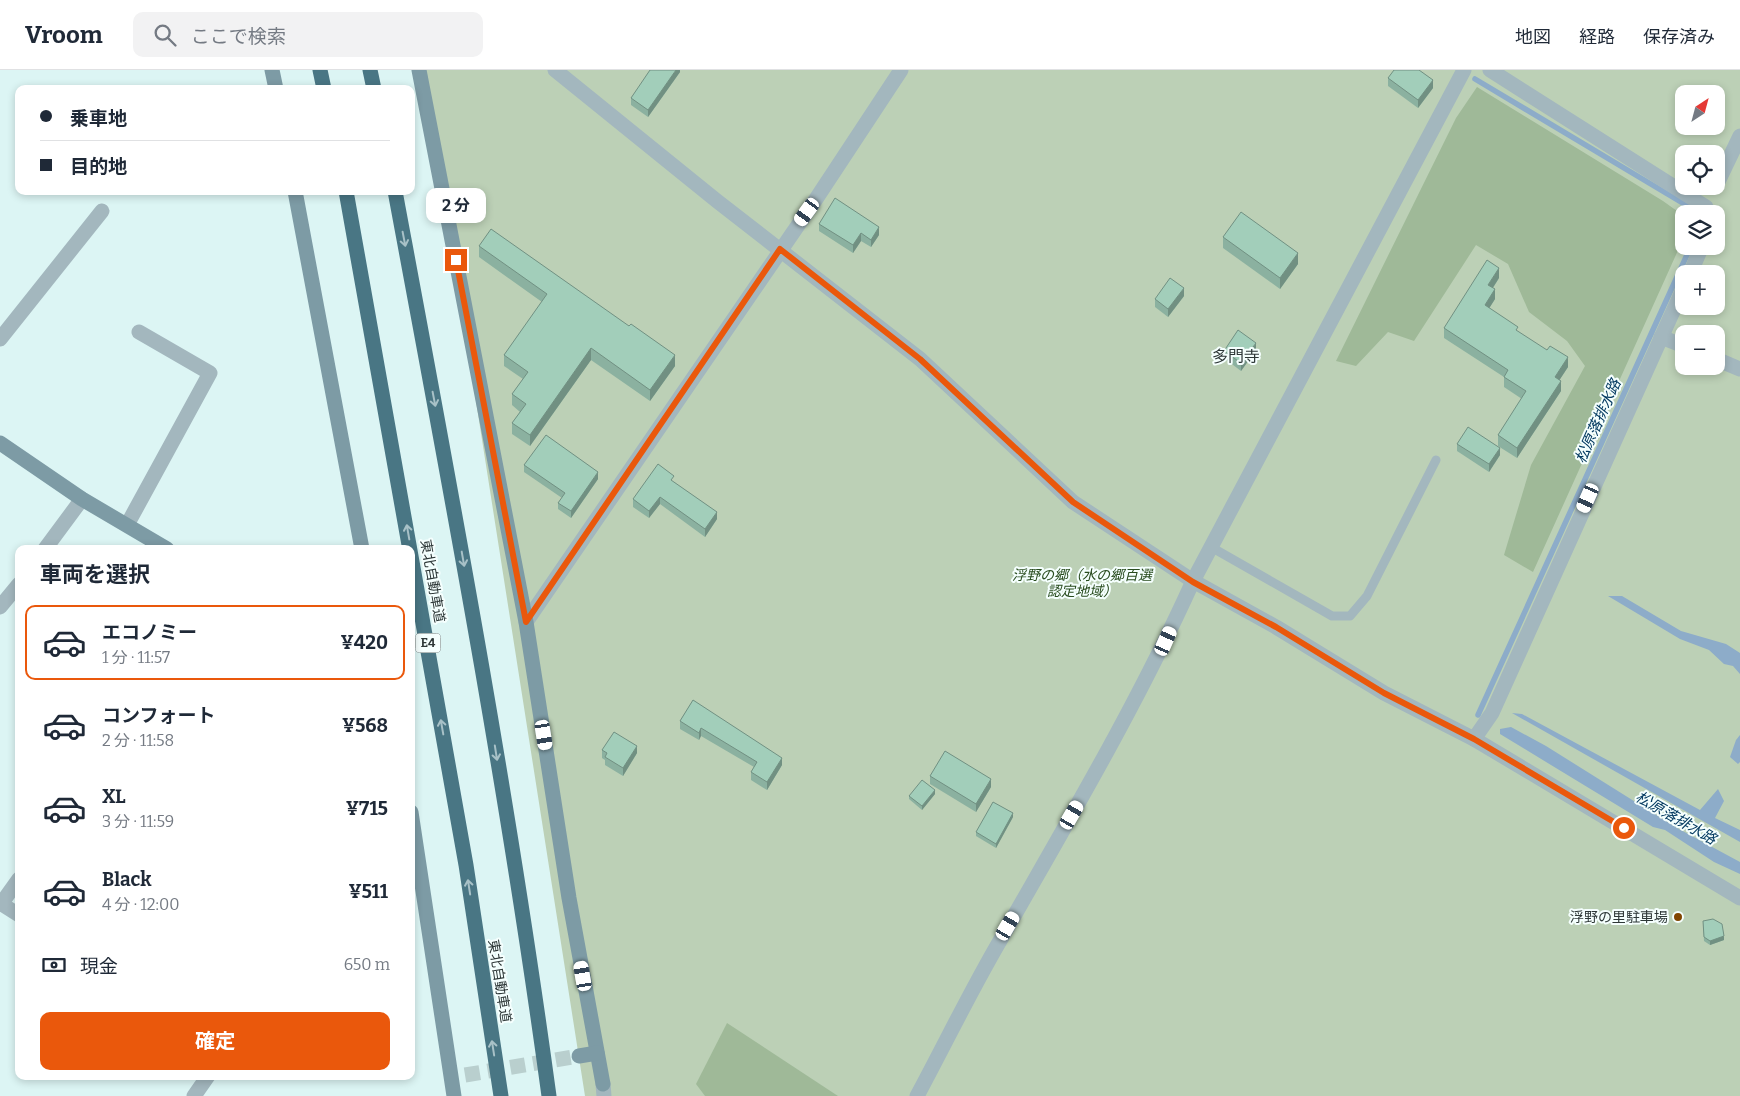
<!DOCTYPE html>
<html lang="ja">
<head>
<meta charset="utf-8">
<style>
  body { margin:0; font-family:Bitter,"Noto Sans JP",serif; background:#f2f2f3; color:#1f2937; height:100vh; display:flex; flex-direction:column; font-size:19px; white-space:nowrap }
  * { box-sizing:border-box; margin:0 }
  p { font-size:16px; color:#747a83 }
  .icon { flex:none; width:28px; height:28px; fill:none; stroke:currentColor; stroke-width:2; stroke-linecap:round; stroke-linejoin:round }
  .map { position:relative; flex:1; overflow:hidden }
  .details { position:absolute; left:15px; top:475px; width:400px; height:535px; display:flex; flex-direction:column; background:#fff; border-radius:10px; box-shadow:0 2px 8px #0003 }
  .details>* { flex:none }
  .guide { position:absolute; left:15px; top:15px; width:400px; height:110px; border-radius:10px; box-shadow:0 2px 8px #0003; display:grid; align-content:center; height:110px; padding:0 25px; background:#fff }
  .needle { width:32px; rotate:36deg }
  .tools { position:absolute; left:1675px; top:15px; display:grid; gap:10px }
  .tools a { display:grid; place-items:center; width:50px; height:50px; border-radius:10px; background:#fff; box-shadow:0 2px 8px #0003; font-size:25px }
  .end { position:absolute; width:22px; height:22px; margin:-11px; border:6px solid #ea580c; background:#fff; box-shadow:0 0 0 2px #fff }
  .from { border-radius:50% }
  .bubble { position:absolute; height:35px; border-radius:10px; background:#fff; box-shadow:0 2px 8px #0003; font-size:16px; font-weight:700; line-height:35px; text-align:center }
  .car { position:absolute; width:15px; height:30px; margin:-15px -8px; border-radius:6px; box-shadow:0 0 4px 1px #0007; background:linear-gradient(#fff 24%,#345 0 40%,#fff 0 76%,#345 0 86%,#fff 0) }
  .guide b { display:flex; align-items:center; gap:18px; height:48px; font-size:19px }
  .guide b+b { border-top:1px solid #e0e1e3 }
  .guide i { width:12px; height:12px; background:#1f2937 }
  ul { padding:0; list-style:none }
  li { display:flex; align-items:center; gap:15px; height:75px; margin:0 10px 8px; padding:0 15px; border:2px solid transparent; border-radius:10px }
  li div { flex:1 }
  li b { display:block; font-size:19px }
  li em { font-style:normal; font-weight:700 }
  li.current { border-color:#ea580c }
  li>.icon { width:45px; height:45px; stroke-width:1.5 }
  h2 { padding:0 25px; font-size:22px; line-height:60px }
  .pay { display:flex; align-items:center; gap:12px; height:55px; padding:0 25px; font-size:19px }
  .pay p { margin-inline-start:auto }
  .action { display:flex; gap:10px; margin-top:auto; padding:10px 25px }
  .action a { flex:1; height:58px; border-radius:10px; background:#ea580c; color:#fff; font-size:20px; font-weight:700; line-height:58px; text-align:center }
  header { display:flex; align-items:center; gap:30px; box-sizing:border-box; height:70px; padding:0 25px; background:#fff; border-bottom:1px solid #e0e1e3 }
  header strong { font-size:24px }
  nav { display:flex; gap:28px; margin-inline-start:auto; font-size:18px }
  .search { width:350px; height:45px; background:#f2f2f3; display:flex; align-items:center; gap:12px; box-sizing:border-box; padding:0 18px; border-radius:10px; color:#747a83; font-size:19px }
  .map>svg:first-child { display:block }
  .green { fill:#bcd0b6; fill-rule:evenodd }
  .forest { fill:#9fb998 }
  .water { fill:#8dacc9 }
  .lines { fill:none; stroke-linecap:round; stroke-linejoin:round }
  .stream { stroke:#8dacc9; stroke-width:5.5 }
  .secondary-tunnel { stroke:#b9cfce; stroke-width:15; stroke-dasharray:15 8; stroke-linecap:butt }
  .lane { stroke:#a3b7be; stroke-width:9 }
  .street { stroke:#a3b7be; stroke-width:15 }
  .secondary { stroke:#7d9ba5; stroke-width:15 }
  .highway { stroke:#497684; stroke-width:15 }
  .wall { fill:#8bb1a0 }
  .shaded-wall { fill:#719082 }
  .building { fill:#a2ceba; stroke:#719082 }
  .oneway { stroke:#a8c1c7 }
  .route { stroke:#ea580c; stroke-width:6 }
  .poi-dot { fill:#814500; stroke:#f5fffe; stroke-width:2 }
  .labels { text-anchor:middle; stroke-width:4; stroke-linejoin:round; paint-order:stroke }
  .shield { fill:#f5fffe; stroke:#697373; stroke-width:1 }
  .shield-label { font-size:12px; font-weight:bold; fill:#2d3737 }
  .park-label { font-size:14px; font-style:italic; fill:#274b1d; stroke:#f5fffe }
  .street-label { font-size:14px; fill:#2d3737; stroke:#f5fffe }
  .poi-label { font-size:14px; fill:#2d3737; stroke:#f5fffe; text-anchor:end }
  .water-label { font-size:15px; font-style:italic; fill:#053b61; stroke:#f5fffe }
  .quarter-label { font-size:16px; fill:#2d3737; stroke:#f5fffe }
</style>
</head>
<body>
<header>
<strong>Vroom</strong>
<div class="search"><svg class="icon" aria-label="search" viewBox="0 0 24 24"><circle cx="10" cy="10" r="6"/><path d="M15 15l6 6"/></svg>ここで検索</div>
<nav><a>地図</a><a>経路</a><a>保存済み</a></nav>
</header>
<div class="map">
<svg width="1740" height="1026" viewBox="0 0 1740 1026">
  <rect width="100%" height="100%" fill="#dcf5f4"/>
  <path class="green" d="M424 0H1740V1026H585ZM1684 24H1716V56H1684ZM1684 84H1716V116H1684ZM1684 144H1716V176H1684ZM1684 204H1716V236H1684ZM1684 264H1716V296H1684Z"/>
  <g class="forest">
    <polygon points="1477,17 1663,131 1684,146 1684,167 1533,502 1504,485 1531,395 1585,296 1567,271 1529,242 1508,194 1476,175 1414,271 1388,262 1356,296 1336,291 1456,48"/>
    <polygon points="727,953 838,1026 705,1026 696,1014"/>
  </g>
  <g class="water">
    <polygon points="1608,526 1622,526 1681,561 1726,574 1740,583 1740,604 1733,596 1724,594 1709,580 1680,569"/>
    <polygon points="1512,643 1522,644 1700,740 1718,719 1724,731 1715,748 1740,760 1740,772"/>
    <polygon points="1511,657 1546,676 1677,758 1740,792 1740,804 1714,792 1665,760 1653,757 1500,664 1500,659"/>
    <polygon points="1740,665 1740,692 1738,694 1730,687 1736,670"/>
  </g>
  <g class="lines">
    <g class="stream">
      <polyline points="1475,9 1696,141 1697,144"/>
      <polyline points="1478,645 1691,176"/>
    </g>
    <polyline class="secondary-tunnel" points="465,1005 579,986"/>
    <polyline class="lane" points="1211,477 1332,546 1350,546 1367,526 1436,390"/>
    <g class="street">
      <polyline points="555,0 717,131 920,289 1073,432 1193,511 1276,557 1384,623 1474,669 1740,828"/>
      <polyline points="1490,0 1706,137 1708,144"/>
      <polyline points="1716,116 1740,66"/>
      <polyline points="1690,204 1702,176"/>
      <polyline points="1661,267 1684,276"/>
      <polyline points="0,269 102,141"/>
      <polyline points="1716,289 1740,299"/>
      <polyline points="127,455 210,303 139,262"/>
      <polyline points="45,479 82,429"/>
      <polyline points="0,537 19,514"/>
      <polyline points="526,552 816,129 901,0"/>
      <polyline points="1474,669 1492,643 1684,217"/>
      <polyline points="0,833 19,845"/>
      <polyline points="1,834 19,809"/>
      <polyline points="603,1014 604,1026"/>
      <polyline points="194,1026 208,1006"/>
      <path d="M917 1026C945 974 971 920 1001 869 1068 751 1137 635 1193 511L1464 0"/>
    </g>
    <g class="secondary">
      <polyline points="272,0 276,19"/>
      <polyline points="419,0 526,552 569,828 603,1014"/>
      <polyline points="295,121 362,479"/>
      <polyline points="0,373 82,429 167,479"/>
      <polyline points="411,742 454,1026"/>
      <polyline points="579,986 597,983"/>
    </g>
    <g class="highway">
      <polyline points="320,0 324,19"/>
      <polyline points="370,0 374,19"/>
      <polyline points="346,121 466,795 501,1026"/>
      <path d="M395 121C451 422 508 723 549 1026"/>
    </g>
  </g>
  <g class="wall">
    <polygon points="680,0 680,2 648,47 631,35 631,28"/>
    <polygon points="1388,8 1433,18 1418,38 1388,16"/>
    <polygon points="819,154 879,165 871,177 861,171 853,183 819,161"/>
    <polygon points="1223,167 1298,194 1280,219 1223,178"/>
    <polygon points="479,176 675,296 650,331 591,290 530,376 512,364 512,353 520,342 512,335 512,324 523,309 504,296 504,285 542,232 479,187"/>
    <polygon points="1499,208 1493,218 1495,229 1489,238 1518,262 1568,297 1559,310 1561,321 1517,388 1498,376 1498,365 1522,329 1504,317 1504,307 1444,268 1444,258"/>
    <polygon points="1184,226 1168,247 1155,237 1155,229"/>
    <polygon points="1256,280 1241,301 1224,288 1224,281"/>
    <polygon points="1457,374 1500,385 1489,402 1457,381"/>
    <polygon points="524,395 598,409 571,448 558,439 558,433 562,428 524,402"/>
    <polygon points="674,412 717,449 705,467 660,434 649,448 633,437 633,429"/>
    <polygon points="693,630 782,695 767,720 751,710 751,702 754,697 701,666 699,670 680,659 680,651"/>
    <polygon points="602,680 637,683 623,706 605,695 605,690 602,688"/>
    <polygon points="930,706 991,717 976,742 930,714"/>
    <polygon points="935,724 922,740 909,729 909,726"/>
    <polygon points="1013,747 996,778 976,766 976,762"/>
    <polygon points="1703,851 1724,870 1710,875 1704,871"/>
  </g>
  <g class="shaded-wall">
    <polygon points="676,0 680,0 680,2 648,47 648,40"/>
    <polygon points="1433,10 1433,18 1418,38 1418,30"/>
    <polygon points="879,157 879,165 871,177 871,170"/>
    <polygon points="861,163 861,171 853,183 853,175"/>
    <polygon points="1298,183 1298,194 1280,219 1280,208"/>
    <polygon points="1499,198 1499,208 1488,225 1488,215"/>
    <polygon points="1184,218 1184,226 1168,247 1168,239"/>
    <polygon points="1495,219 1495,229 1485,245 1485,235"/>
    <polygon points="1256,273 1256,280 1241,301 1241,293"/>
    <polygon points="591,278 591,290 530,376 530,365"/>
    <polygon points="675,285 675,296 650,331 650,320"/>
    <polygon points="1568,287 1568,297 1555,317 1555,307"/>
    <polygon points="1561,311 1561,321 1517,388 1517,378"/>
    <polygon points="1500,378 1500,385 1489,402 1489,394"/>
    <polygon points="598,402 598,409 571,448 571,441"/>
    <polygon points="660,427 660,434 649,448 649,441"/>
    <polygon points="717,442 717,449 705,467 705,459"/>
    <polygon points="701,658 701,666 699,670 699,663"/>
    <polygon points="637,676 637,683 623,706 623,698"/>
    <polygon points="782,688 782,695 767,720 767,712"/>
    <polygon points="991,709 991,717 976,742 976,734"/>
    <polygon points="935,720 935,724 922,740 922,736"/>
    <polygon points="1013,743 1013,747 996,778 996,774"/>
    <polygon points="1724,866 1724,870 1710,875 1710,871"/>
  </g>
  <g class="building">
    <polygon points="650,0 676,0 648,40 631,28"/>
    <polygon points="1394,0 1419,0 1433,10 1418,30 1388,8"/>
    <polygon points="835,128 879,157 871,170 861,163 853,175 819,154"/>
    <polygon points="1241,142 1298,183 1280,208 1223,167"/>
    <polygon points="491,159 629,256 631,254 675,285 650,320 591,278 530,365 512,353 526,334 512,324 528,302 504,285 547,224 479,176"/>
    <polygon points="1487,190 1499,198 1488,215 1495,219 1485,235 1518,257 1516,260 1547,280 1550,276 1568,287 1555,307 1561,311 1517,378 1498,365 1526,321 1504,307 1508,300 1444,258"/>
    <polygon points="1170,208 1184,218 1168,239 1155,229"/>
    <polygon points="1238,260 1256,273 1241,293 1224,281"/>
    <polygon points="1468,357 1500,378 1489,394 1457,374"/>
    <polygon points="546,365 598,402 571,441 558,433 565,423 524,395"/>
    <polygon points="658,394 674,406 671,410 717,442 705,459 660,427 649,441 633,429"/>
    <polygon points="693,630 782,688 767,712 751,702 757,692 701,658 699,663 680,651"/>
    <polygon points="614,662 637,676 623,698 605,687 607,683 602,680"/>
    <polygon points="945,681 991,709 976,734 930,706"/>
    <polygon points="922,710 935,720 922,736 909,726"/>
    <polygon points="993,732 1013,743 996,774 976,762"/>
    <polygon points="1713,849 1722,854 1724,866 1710,871 1704,867 1703,851"/>
  </g>
  <defs><path id="oneway-shaft" d="M-6 0H5M1.5-3L5.5 0L1.5 3" fill="none" stroke-width="1.6" stroke-linecap="round" stroke-linejoin="round" transform="scale(1.25)"/></defs>
  <g class="oneway">
    <use href="#oneway-shaft" transform="translate(404 169) rotate(79)"/>
    <use href="#oneway-shaft" transform="translate(434 329) rotate(79)"/>
    <use href="#oneway-shaft" transform="translate(408 462) rotate(-100)"/>
    <use href="#oneway-shaft" transform="translate(463 489) rotate(80)"/>
    <use href="#oneway-shaft" transform="translate(442 657) rotate(-100)"/>
    <use href="#oneway-shaft" transform="translate(496 683) rotate(81)"/>
    <use href="#oneway-shaft" transform="translate(469 817) rotate(-99)"/>
    <use href="#oneway-shaft" transform="translate(493 978) rotate(-99)"/>
  </g>
  <g class="lines">
    <polyline class="route" points="456,190 526,552 780,179 920,289 1073,432 1193,512 1276,557 1384,623 1474,669 1624,758"/>
  </g>
  <circle class="poi-dot" cx="1678" cy="847" r="5"/>
  <g class="labels">
    <rect class="shield" x="415.5" y="563.5" width="25" height="19" rx="4"/>
    <g class="shield-label">
      <text x="428" y="577">E4</text>
    </g>
    <g class="park-label">
      <text x="1082" y="510">浮野の郷（水の郷百選<tspan x="1082" dy="16">認定地域）</tspan></text>
    </g>
    <g class="street-label">
      <text transform="translate(433 511) rotate(80)" y="5">東北自動車道</text>
      <text transform="translate(500 911) rotate(81)" y="5">東北自動車道</text>
    </g>
    <g class="poi-label">
      <text x="1668" y="852">浮野の里駐車場</text>
    </g>
    <g class="water-label">
      <text transform="translate(1598 351) rotate(-66)" y="5">松原落排水路</text>
      <text transform="translate(1676 748) rotate(30)" y="5">松原落排水路</text>
    </g>
    <g class="quarter-label">
      <text x="1236" y="292">多門寺</text>
    </g>
  </g>
</svg>
<div class="tools">
<a><svg class="needle" viewBox="-14 -14 28 28"><path d="M0-13l5 13h-10z" fill="#e53935"/><path d="M0 13l5-13h-10z" fill="#747a83"/></svg></a>
<a><svg class="icon" aria-label="locate" viewBox="0 0 24 24"><circle cx="12" cy="12" r="6"/><path d="M12 2v4M12 18v4M2 12h4M18 12h4"/></svg></a>
<a><svg class="icon" aria-label="layers" viewBox="0 0 24 24"><path d="M12 4l9 5-9 5-9-5zM3 14l9 5 9-5"/></svg></a>
<a>+</a>
<a>−</a>
</div>
<i class="end from" style="left:1624px;top:758px"></i>
<i class="end" style="left:456px;top:190px"></i>
<div class="bubble" style="left:426px;top:118px;width:60px">2 分</div>
<i class="car" style="left:807px;top:142px;rotate:216deg"></i>
<i class="car" style="left:1588px;top:428px;rotate:204deg"></i>
<i class="car" style="left:1166px;top:571px;rotate:24deg"></i>
<i class="car" style="left:544px;top:665px;rotate:171deg"></i>
<i class="car" style="left:1072px;top:745px;rotate:30deg"></i>
<i class="car" style="left:1008px;top:856px;rotate:30deg"></i>
<i class="car" style="left:583px;top:906px;rotate:350deg"></i>
<div class="guide">
<b><i class="from"></i>乗車地</b>
<b><i></i>目的地</b>
</div>
<section class="details">
<h2>車両を選択</h2>
<ul>
<li class="current"><svg class="icon" aria-label="car" viewBox="0 0 24 24"><path d="M5 17H2v-5l4-1 3-4h7l3 4 3 1v5h-3M9 17h6M6 11h13"/><circle cx="7" cy="17" r="2"/><circle cx="17" cy="17" r="2"/></svg><div><b>エコノミー</b><p>1 分 · 11:57</p></div><em>¥420</em></li>
<li><svg class="icon" aria-label="car" viewBox="0 0 24 24"><path d="M5 17H2v-5l4-1 3-4h7l3 4 3 1v5h-3M9 17h6M6 11h13"/><circle cx="7" cy="17" r="2"/><circle cx="17" cy="17" r="2"/></svg><div><b>コンフォート</b><p>2 分 · 11:58</p></div><em>¥568</em></li>
<li><svg class="icon" aria-label="car" viewBox="0 0 24 24"><path d="M5 17H2v-5l4-1 3-4h7l3 4 3 1v5h-3M9 17h6M6 11h13"/><circle cx="7" cy="17" r="2"/><circle cx="17" cy="17" r="2"/></svg><div><b>XL</b><p>3 分 · 11:59</p></div><em>¥715</em></li>
<li><svg class="icon" aria-label="car" viewBox="0 0 24 24"><path d="M5 17H2v-5l4-1 3-4h7l3 4 3 1v5h-3M9 17h6M6 11h13"/><circle cx="7" cy="17" r="2"/><circle cx="17" cy="17" r="2"/></svg><div><b>Black</b><p>4 分 · 12:00</p></div><em>¥511</em></li>
</ul>
<div class="pay"><svg class="icon" aria-label="cash" viewBox="0 0 24 24"><path d="M3 7h18v10H3z"/><circle cx="12" cy="12" r="2"/></svg>現金<p>650 m</p></div>
<div class="action"><a>確定</a></div>
</section>
</div>
</body>
</html>
